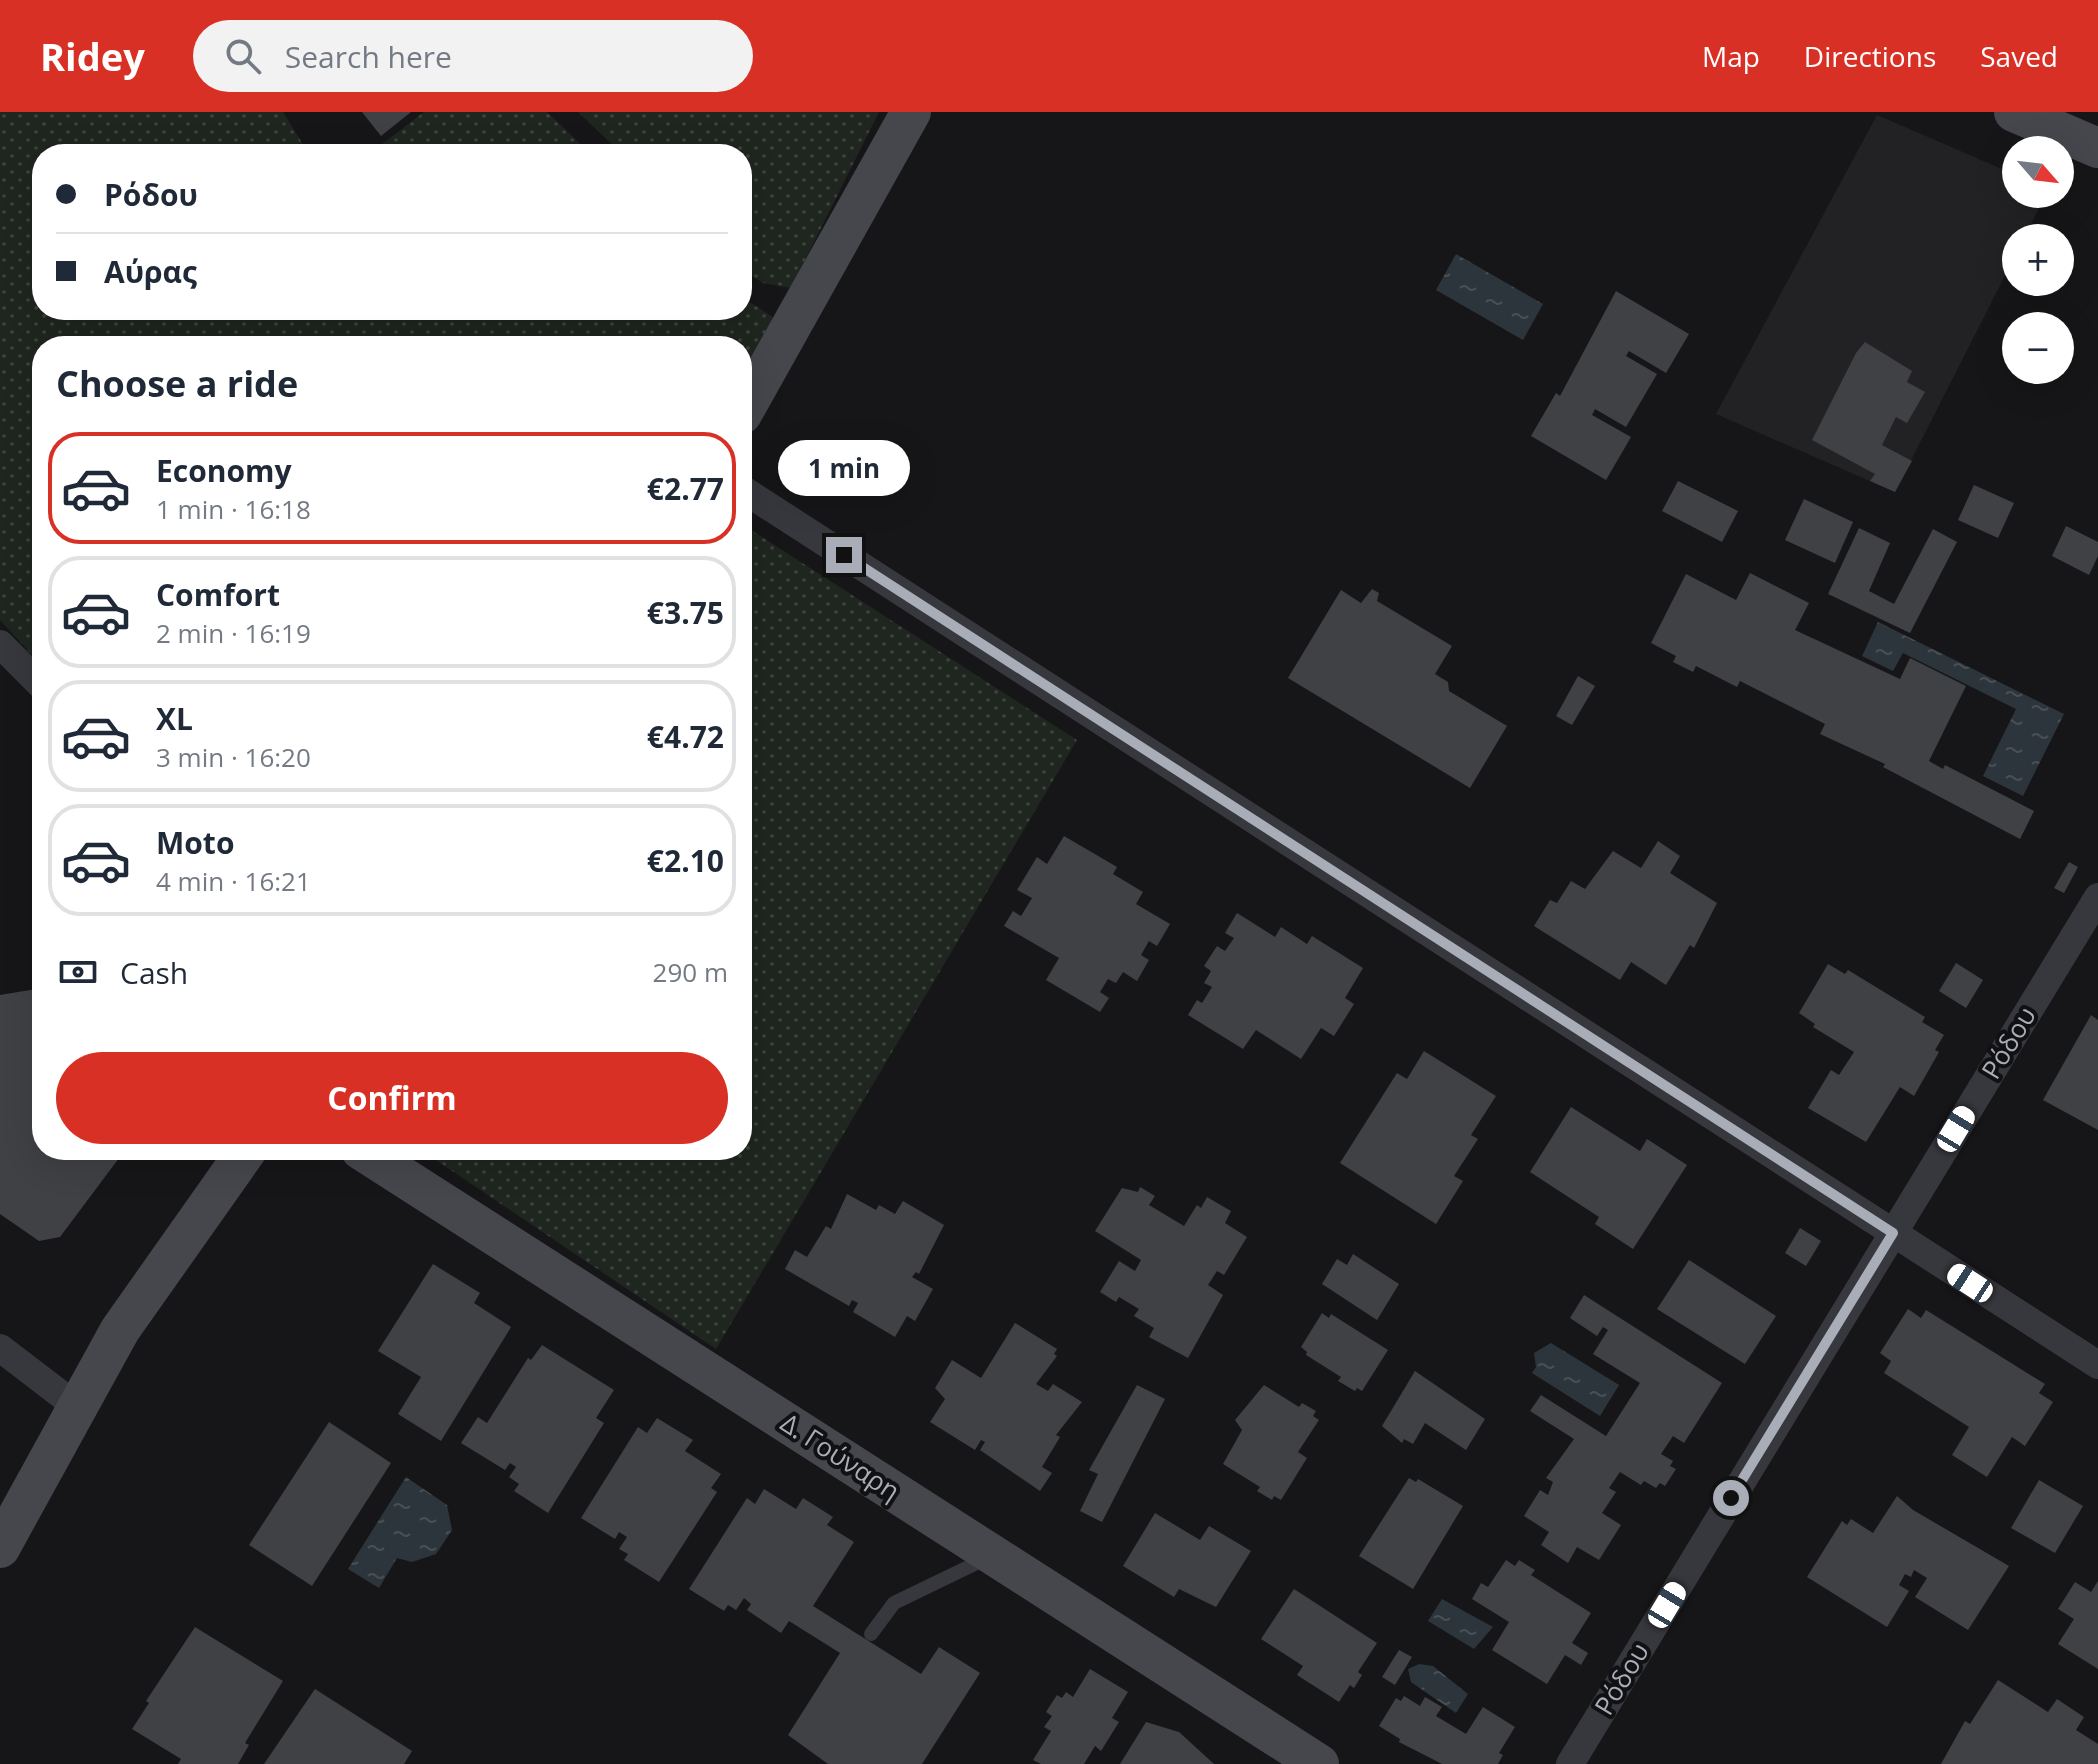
<!DOCTYPE html>
<html lang="en">
<head>
<meta charset="utf-8">
<style>
  body { margin:0; font-family:"Open Sans",sans-serif; background:#f2f2f3; color:#1f2937; height:100vh; display:flex; flex-direction:column; font-size:30px; white-space:nowrap }
  * { box-sizing:border-box; margin:0 }
  p { font-size:26px; color:#747a83 }
  .icon { flex:none; width:44px; height:44px; fill:none; stroke:currentColor; stroke-width:2; stroke-linecap:round; stroke-linejoin:round }
  .map { position:relative; flex:1; overflow:hidden }
  .drawer { position:absolute; left:32px; top:224px; width:720px; height:824px; display:flex; flex-direction:column; background:#fff; border-radius:32px; box-shadow:0 8px 32px #0002 }
  .drawer>* { flex:none }
  .banner { position:absolute; left:32px; top:32px; width:720px; height:176px; border-radius:32px; box-shadow:0 8px 32px #0002; display:grid; align-content:center; height:176px; padding:0 24px; background:#fff }
  .needle { width:52px; rotate:118deg }
  .fabs { position:absolute; left:2002px; top:24px; display:grid; gap:16px }
  .fabs a { display:grid; place-items:center; width:72px; height:72px; border-radius:50%; background:#fff; box-shadow:0 8px 32px #0002; font-size:40px }
  .end { position:absolute; width:36px; height:36px; margin:-18px; border:10px solid #a8adb8; background:#111; box-shadow:0 0 0 4px #111 }
  .from { border-radius:50% }
  .bubble { position:absolute; height:56px; border-radius:28px; background:#fff; box-shadow:0 8px 32px #0002; font-size:26px; font-weight:700; line-height:56px; text-align:center }
  .car { position:absolute; width:24px; height:48px; margin:-24px -12px; border-radius:10px; box-shadow:0 0 6px 2px #0007; background:linear-gradient(#fff 24%,#345 0 40%,#fff 0 76%,#345 0 86%,#fff 0) }
  .banner b { display:flex; align-items:center; gap:28px; height:76px; font-size:30px }
  .banner b+b { border-top:2px solid #e0e1e3 }
  .banner i { width:20px; height:20px; background:#1f2937 }
  ul { padding:0; list-style:none }
  li { display:flex; align-items:center; gap:24px; height:112px; margin:0 16px 12px; padding:0 8px; border:4px solid #e0e1e3; border-radius:32px }
  li div { flex:1 }
  li b { display:block; font-size:30px }
  li em { font-style:normal; font-weight:700 }
  li.current { border-color:#d93025 }
  li>.icon { width:72px; height:72px; stroke-width:1.5 }
  h2 { padding:0 24px; font-size:36px; line-height:96px }
  .pay { display:flex; align-items:center; gap:20px; height:88px; padding:0 24px; font-size:30px }
  .pay p { margin-inline-start:auto }
  .action { display:flex; gap:16px; margin-top:auto; padding:16px 24px }
  .action a { flex:1; height:92px; border-radius:48px; background:#d93025; color:#fff; font-size:32px; font-weight:700; line-height:92px; text-align:center }
  header { display:flex; align-items:center; gap:48px; box-sizing:border-box; height:112px; padding:0 40px; background:#d93025; color:#fff }
  header strong { font-size:38px }
  nav { display:flex; gap:44px; margin-inline-start:auto; font-size:28px }
  .search { width:560px; height:72px; background:#f2f2f3; display:flex; align-items:center; gap:20px; box-sizing:border-box; padding:0 28px; border-radius:44px; color:#747a83; font-size:30px }
  .map>svg:first-child { display:block }
  .built { fill:#222225 }
  .grass { fill:url(#grass-dots) }
  .water { fill:url(#water-ripples) }
  .building { fill:#404145 }
  .lines { fill:none; stroke-linecap:round; stroke-linejoin:round }
  .lane { stroke:#37383d; stroke-width:14 }
  .street { stroke:#37383d; stroke-width:28 }
  .secondary { stroke:#45474d; stroke-width:40 }
  .route { stroke:#a8adb8; stroke-width:10 }
  .labels { text-anchor:middle; stroke-width:8; stroke-linejoin:round; paint-order:stroke }
  .street-label { font-size:26px; fill:#a8adb8; stroke:#111113 }
</style>
</head>
<body>
<header>
<strong>Ridey</strong>
<div class="search"><svg class="icon" aria-label="search" viewBox="0 0 24 24"><circle cx="10" cy="10" r="6"/><path d="M15 15l6 6"/></svg>Search here</div>
<nav><a>Map</a><a>Directions</a><a>Saved</a></nav>
</header>
<div class="map">
<svg width="2098" height="1652" viewBox="0 0 2098 1652">
  <defs>
    <pattern id="grass-dots" width="8" height="8" patternUnits="userSpaceOnUse" patternTransform="scale(2)"><rect width="8" height="8" fill="#1e261f"/><path d="M2 2h.1M6 6h.1" fill="none" stroke="#3c433d" stroke-width="1.8" stroke-linecap="round"/></pattern>
    <pattern id="water-ripples" width="26" height="14" patternUnits="userSpaceOnUse" patternTransform="scale(2)"><rect width="26" height="14" fill="#2c353c"/><path d="M2 4q2-2 4 0t4 0M15 11q2-2 4 0t4 0" fill="none" stroke="#485056"/></pattern>
  </defs>
  <rect width="100%" height="100%" fill="#161618"/>
  <polygon class="built" points="1877,3 2016,63 2016,82 2046,82 2024,126 2016,126 2016,142 1895,380 1716,302"/>
  <g class="grass">
    <polygon points="0,0 283,0 309,42 42,42 42,198 742,198 742,185 776,207 742,260 742,234 42,234 42,554 0,508"/>
    <polygon points="424,0 547,0 591,42 369,42"/>
    <polygon points="578,0 879,0 791,176 763,171 742,158 742,42 622,42"/>
    <polygon points="742,412 1077,628 716,1237 421,1038 742,1038"/>
  </g>
  <g class="water">
    <polygon points="1456,142 1543,192 1523,228 1436,178"/>
    <polygon points="1878,510 2064,602 2023,684 1983,664 2016,597 1903,541 1893,559 1862,544"/>
    <polygon points="1551,1231 1619,1273 1600,1304 1532,1261 1536,1255 1534,1241"/>
    <polygon points="406,1365 447,1393 452,1418 436,1442 412,1450 397,1446 379,1476 348,1457"/>
    <polygon points="1442,1487 1493,1515 1474,1537 1428,1509"/>
    <polygon points="1419,1552 1433,1554 1468,1582 1456,1601 1411,1570 1408,1557"/>
  </g>
  <g class="building">
    <polygon points="362,0 411,0 381,24"/>
    <polygon points="1616,179 1689,222 1666,261 1629,239 1626,244 1657,262 1626,315 1595,297 1592,303 1631,325 1606,368 1531,324 1556,281 1560,284"/>
    <polygon points="1865,230 1912,259 1907,270 1925,280 1907,311 1896,305 1882,333 1912,349 1895,380 1870,369 1875,362 1812,328 1856,241"/>
    <polygon points="1678,369 1738,399 1722,430 1662,399"/>
    <polygon points="1974,373 2014,391 1998,426 1958,408"/>
    <polygon points="1804,387 1853,410 1835,451 1785,428"/>
    <polygon points="2066,414 2098,430 2098,444 2089,463 2052,444"/>
    <polygon points="1859,416 1890,431 1869,479 1894,492 1933,417 1957,430 1910,521 1828,482"/>
    <polygon points="1750,461 1809,491 1795,518 1900,567 1910,546 1966,574 1929,649 1943,657 1945,653 2034,699 2020,727 1883,655 1885,652 1820,622 1825,612 1740,569 1737,575 1696,554 1693,560 1673,550 1676,544 1651,531 1686,462 1736,488"/>
    <polygon points="1372,477 1379,481 1377,489 1452,534 1435,562 1448,570 1449,579 1507,614 1470,676 1288,566 1341,478 1361,491"/>
    <polygon points="1578,564 1595,574 1572,613 1556,604"/>
    <polygon points="1064,724 1117,755 1113,762 1143,780 1136,792 1170,812 1157,834 1149,829 1141,843 1149,848 1137,869 1123,860 1116,871 1108,867 1100,880 1109,886 1100,900 1046,868 1059,846 1004,814 1013,799 1021,804 1032,786 1017,778 1037,745 1047,752"/>
    <polygon points="1658,729 1680,744 1670,761 1717,791 1694,836 1690,833 1666,873 1631,850 1620,868 1534,814 1550,788 1557,791 1571,769 1585,777 1613,739 1641,756"/>
    <polygon points="2069,750 2078,755 2064,781 2054,776"/>
    <polygon points="1237,801 1275,825 1281,815 1307,832 1312,824 1363,856 1345,886 1354,892 1334,924 1321,916 1301,947 1256,918 1243,937 1188,903 1197,888 1202,891 1212,875 1204,871 1211,859 1204,854 1217,834 1225,839 1234,826 1225,821"/>
    <polygon points="1956,851 1983,868 1966,896 1939,879"/>
    <polygon points="1828,852 1845,862 1848,858 1925,905 1922,910 1944,923 1935,938 1939,940 1914,984 1900,975 1866,1030 1808,996 1831,958 1839,963 1854,940 1813,915 1815,912 1799,901"/>
    <polygon points="42,876 42,1038 125,1038 60,1125 39,1129 0,1102 0,883"/>
    <polygon points="2091,903 2098,908 2098,1018 2043,988"/>
    <polygon points="1424,939 1496,984 1471,1023 1478,1027 1454,1064 1463,1069 1436,1112 1340,1051 1397,961 1407,967"/>
    <polygon points="1571,995 1640,1039 1647,1027 1687,1053 1633,1137 1595,1112 1599,1105 1530,1060"/>
    <polygon points="1140,1075 1155,1084 1149,1093 1184,1114 1197,1093 1201,1096 1207,1085 1231,1099 1225,1111 1247,1125 1224,1163 1217,1159 1208,1173 1223,1183 1188,1246 1149,1225 1154,1216 1134,1204 1139,1197 1119,1185 1116,1190 1100,1180 1119,1149 1135,1159 1141,1148 1095,1119 1122,1076 1138,1080"/>
    <polygon points="847,1082 876,1098 879,1093 895,1102 903,1089 944,1113 919,1162 916,1160 912,1165 933,1177 915,1209 907,1204 895,1225 853,1200 858,1191 852,1188 849,1194 785,1157 795,1138 807,1145 826,1114 831,1117"/>
    <polygon points="1800,1116 1821,1129 1806,1154 1785,1141"/>
    <polygon points="1353,1142 1399,1172 1377,1208 1322,1172 1337,1147 1347,1153"/>
    <polygon points="1689,1148 1776,1204 1745,1252 1657,1197"/>
    <polygon points="433,1152 480,1181 474,1191 511,1215 441,1329 398,1302 421,1265 378,1239"/>
    <polygon points="1584,1183 1722,1271 1684,1331 1673,1324 1661,1342 1673,1349 1670,1354 1676,1357 1665,1374 1660,1371 1656,1376 1644,1369 1641,1373 1620,1360 1609,1376 1616,1380 1602,1401 1621,1413 1599,1448 1577,1435 1568,1451 1541,1433 1549,1420 1524,1404 1540,1378 1548,1383 1553,1370 1546,1366 1574,1327 1530,1299 1541,1283 1606,1324 1640,1271 1593,1242 1608,1218 1603,1215 1597,1224 1570,1206"/>
    <polygon points="1908,1197 1921,1206 1926,1198 2045,1272 2039,1281 2053,1290 2025,1334 2012,1325 1987,1365 1952,1343 1969,1315 1884,1261 1891,1249 1880,1241"/>
    <polygon points="1322,1201 1329,1206 1331,1202 1388,1238 1362,1279 1357,1276 1355,1279 1338,1269 1341,1265 1306,1243 1307,1240 1301,1235"/>
    <polygon points="1015,1211 1057,1237 1054,1242 1057,1244 1036,1272 1048,1279 1053,1272 1082,1290 1056,1323 1060,1325 1042,1355 1052,1361 1040,1379 980,1338 985,1330 981,1328 975,1338 930,1310 945,1287 935,1276 952,1248 981,1266"/>
    <polygon points="542,1233 614,1278 596,1306 604,1311 548,1401 514,1379 519,1372 509,1365 516,1355 510,1351 505,1358 461,1331 478,1305 487,1311 528,1246 531,1248"/>
    <polygon points="1415,1259 1485,1307 1466,1338 1425,1311 1413,1332 1404,1327 1402,1331 1382,1314"/>
    <polygon points="1137,1273 1165,1287 1102,1410 1080,1399 1098,1362 1089,1358"/>
    <polygon points="1264,1273 1299,1295 1302,1291 1316,1299 1313,1304 1319,1308 1298,1340 1307,1346 1281,1388 1274,1384 1272,1388 1257,1379 1260,1375 1223,1352 1242,1318 1235,1308"/>
    <polygon points="657,1306 693,1328 685,1339 721,1362 711,1376 717,1380 659,1470 624,1448 628,1442 619,1437 627,1425 619,1420 615,1427 581,1406 638,1315 647,1321"/>
    <polygon points="329,1310 391,1351 312,1474 249,1433"/>
    <polygon points="1409,1366 1416,1370 1418,1367 1463,1394 1413,1477 1359,1444"/>
    <polygon points="2039,1368 2083,1394 2055,1441 2011,1416"/>
    <polygon points="764,1377 796,1397 803,1386 833,1405 827,1413 854,1430 813,1494 921,1562 939,1535 980,1561 922,1652 828,1652 788,1623 840,1541 789,1509 781,1521 747,1498 751,1492 744,1486 736,1498 728,1493 724,1499 689,1477 747,1386 755,1392"/>
    <polygon points="1897,1384 1913,1398 2009,1454 1968,1518 1915,1485 1927,1466 1914,1458 1911,1465 1905,1462 1899,1473 1909,1479 1887,1515 1807,1465 1842,1409 1847,1413 1851,1407 1873,1421"/>
    <polygon points="1155,1401 1200,1428 1209,1414 1251,1439 1216,1495 1179,1477 1174,1485 1123,1454"/>
    <polygon points="1506,1448 1515,1454 1519,1448 1535,1458 1531,1463 1591,1501 1572,1531 1588,1541 1581,1553 1565,1543 1547,1572 1492,1538 1509,1510 1472,1487 1481,1471 1488,1475"/>
    <polygon points="2098,1469 2098,1557 2058,1532 2074,1507 2058,1497 2075,1470 2091,1480"/>
    <polygon points="1294,1477 1377,1531 1358,1560 1362,1563 1354,1576 1350,1573 1339,1590 1297,1563 1303,1554 1261,1527"/>
    <polygon points="195,1515 283,1569 245,1631 249,1633 238,1652 178,1652 181,1647 132,1617 149,1591 146,1589"/>
    <polygon points="1399,1538 1412,1545 1395,1573 1382,1565"/>
    <polygon points="1090,1557 1128,1580 1112,1606 1119,1610 1101,1639 1095,1634 1084,1652 1041,1652 1033,1648 1051,1619 1044,1615 1052,1604 1046,1600 1057,1583 1062,1586 1066,1580 1073,1585"/>
    <polygon points="1998,1568 2048,1600 2057,1587 2084,1605 2076,1618 2098,1632 2098,1652 1941,1652 1965,1609 1970,1612"/>
    <polygon points="315,1577 412,1639 404,1652 264,1652"/>
    <polygon points="1404,1584 1420,1594 1425,1585 1442,1595 1436,1604 1466,1622 1483,1595 1515,1615 1499,1641 1503,1643 1498,1652 1442,1652 1399,1630 1400,1627 1379,1614 1396,1586 1401,1589"/>
    <polygon points="1146,1610 1179,1620 1214,1652 1120,1652"/>
  </g>
  <g class="lines">
    <polyline class="lane" points="871,1522 894,1491 989,1445"/>
    <g class="street">
      <polyline points="742,377 2098,1253"/>
      <polyline points="0,532 42,574"/>
      <polyline points="0,1236 76,1294"/>
      <polyline points="1570,1652 2098,785"/>
    </g>
    <g class="secondary">
      <polyline points="2014,0 2098,36"/>
      <polyline points="742,302 911,0"/>
      <polyline points="361,1038 1319,1652"/>
      <polyline points="0,1436 120,1218 247,1038"/>
    </g>
  </g>
  <g class="lines">
    <polyline class="route" points="844,443 1893,1121 1731,1386"/>
  </g>
  <g class="labels">
    <g class="street-label">
      <text transform="translate(2009 931) rotate(-59)" y="9">Ρόδου</text>
      <text transform="translate(840 1345) rotate(33)" y="9">Δ. Γούναρη</text>
      <text transform="translate(1622 1567) rotate(-59)" y="9">Ρόδου</text>
    </g>
  </g>
</svg>
<div class="fabs">
<a><svg class="needle" viewBox="-14 -14 28 28"><path d="M0-13l5 13h-10z" fill="#e53935"/><path d="M0 13l5-13h-10z" fill="#747a83"/></svg></a>
<a>+</a>
<a>−</a>
</div>
<i class="end from" style="left:1731px;top:1386px"></i>
<i class="end" style="left:844px;top:443px"></i>
<div class="bubble" style="left:778px;top:328px;width:132px">1 min</div>
<i class="car" style="left:1956px;top:1017px;rotate:31deg"></i>
<i class="car" style="left:1970px;top:1171px;rotate:303deg"></i>
<i class="car" style="left:1667px;top:1493px;rotate:31deg"></i>
<div class="banner">
<b><i class="from"></i>Ρόδου</b>
<b><i></i>Αύρας</b>
</div>
<section class="drawer">
<h2>Choose a ride</h2>
<ul>
<li class="current"><svg class="icon" aria-label="car" viewBox="0 0 24 24"><path d="M5 17H2v-5l4-1 3-4h7l3 4 3 1v5h-3M9 17h6M6 11h13"/><circle cx="7" cy="17" r="2"/><circle cx="17" cy="17" r="2"/></svg><div><b>Economy</b><p>1 min · 16:18</p></div><em>€2.77</em></li>
<li><svg class="icon" aria-label="car" viewBox="0 0 24 24"><path d="M5 17H2v-5l4-1 3-4h7l3 4 3 1v5h-3M9 17h6M6 11h13"/><circle cx="7" cy="17" r="2"/><circle cx="17" cy="17" r="2"/></svg><div><b>Comfort</b><p>2 min · 16:19</p></div><em>€3.75</em></li>
<li><svg class="icon" aria-label="car" viewBox="0 0 24 24"><path d="M5 17H2v-5l4-1 3-4h7l3 4 3 1v5h-3M9 17h6M6 11h13"/><circle cx="7" cy="17" r="2"/><circle cx="17" cy="17" r="2"/></svg><div><b>XL</b><p>3 min · 16:20</p></div><em>€4.72</em></li>
<li><svg class="icon" aria-label="car" viewBox="0 0 24 24"><path d="M5 17H2v-5l4-1 3-4h7l3 4 3 1v5h-3M9 17h6M6 11h13"/><circle cx="7" cy="17" r="2"/><circle cx="17" cy="17" r="2"/></svg><div><b>Moto</b><p>4 min · 16:21</p></div><em>€2.10</em></li>
</ul>
<div class="pay"><svg class="icon" aria-label="cash" viewBox="0 0 24 24"><path d="M3 7h18v10H3z"/><circle cx="12" cy="12" r="2"/></svg>Cash<p>290 m</p></div>
<div class="action"><a>Confirm</a></div>
</section>
</div>
</body>
</html>
